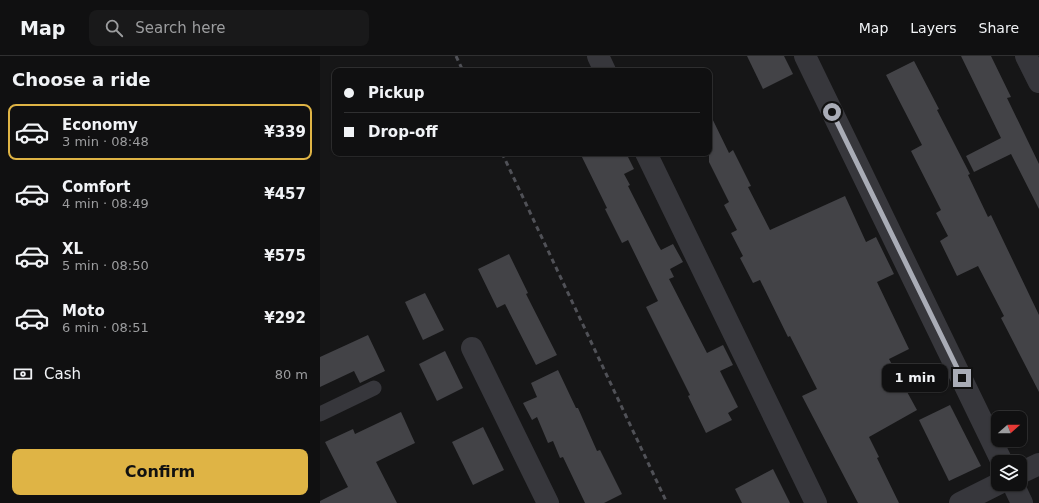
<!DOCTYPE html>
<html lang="en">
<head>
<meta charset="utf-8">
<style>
  body { margin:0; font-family:"DejaVu Sans",sans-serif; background:#19191a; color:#f1f3f6; height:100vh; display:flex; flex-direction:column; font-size:15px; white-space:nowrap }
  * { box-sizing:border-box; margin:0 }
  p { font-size:13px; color:#9c9d9f }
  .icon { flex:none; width:22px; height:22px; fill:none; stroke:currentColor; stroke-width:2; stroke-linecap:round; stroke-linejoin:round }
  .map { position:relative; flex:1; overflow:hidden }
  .details { display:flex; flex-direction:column; background:#101011; width:320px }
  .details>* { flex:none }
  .banner { position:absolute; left:12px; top:12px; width:380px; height:88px; border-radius:8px; box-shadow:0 1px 3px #0004,0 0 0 1px #303031; display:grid; align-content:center; height:88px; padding:0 12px; background:#101011 }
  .needle { width:26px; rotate:69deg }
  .controls { position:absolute; left:671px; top:355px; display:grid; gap:8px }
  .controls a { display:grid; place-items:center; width:36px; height:36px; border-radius:8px; background:#101011; box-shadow:0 1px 3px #0004,0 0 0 1px #303031; font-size:20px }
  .end { position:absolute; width:18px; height:18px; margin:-9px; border:5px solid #a9acb6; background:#111; box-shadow:0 0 0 2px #111 }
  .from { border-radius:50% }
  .bubble { position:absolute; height:28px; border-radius:8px; background:#101011; box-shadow:0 1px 3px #0004,0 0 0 1px #303031; font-size:13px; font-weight:700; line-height:28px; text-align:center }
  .banner b { display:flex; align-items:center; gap:14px; height:38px; font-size:15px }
  .banner b+b { border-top:1px solid #303031 }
  .banner i { width:10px; height:10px; background:#f1f3f6 }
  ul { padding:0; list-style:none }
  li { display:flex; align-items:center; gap:12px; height:56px; margin:0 8px 6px; padding:0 4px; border:2px solid transparent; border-radius:8px }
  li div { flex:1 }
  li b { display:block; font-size:15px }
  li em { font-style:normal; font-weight:700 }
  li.active { border-color:#dfb445 }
  li>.icon { width:36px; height:36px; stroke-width:1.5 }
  h2 { padding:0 12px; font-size:18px; line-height:48px }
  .pay { display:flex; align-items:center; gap:10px; height:44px; padding:0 12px; font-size:15px }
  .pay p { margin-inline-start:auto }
  .cta { display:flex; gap:8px; margin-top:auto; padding:8px 12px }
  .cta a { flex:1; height:46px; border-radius:8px; background:#dfb445; color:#111; font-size:16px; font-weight:700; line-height:46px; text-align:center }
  header { display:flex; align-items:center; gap:24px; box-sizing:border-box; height:56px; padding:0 20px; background:#101011; border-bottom:1px solid #303031 }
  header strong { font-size:19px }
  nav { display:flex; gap:22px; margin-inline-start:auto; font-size:14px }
  .search { width:280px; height:36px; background:#19191a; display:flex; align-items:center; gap:10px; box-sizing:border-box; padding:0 14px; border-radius:8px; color:#9c9d9f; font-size:15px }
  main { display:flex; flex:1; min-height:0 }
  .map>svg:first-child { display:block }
  .building { fill:#434347 }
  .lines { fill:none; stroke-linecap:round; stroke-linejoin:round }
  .service { stroke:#37373c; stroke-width:15 }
  .minor { stroke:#37373c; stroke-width:22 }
  .rail { stroke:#505157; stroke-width:3; stroke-dasharray:5 4; stroke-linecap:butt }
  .route { stroke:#a9acb6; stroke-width:5 }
</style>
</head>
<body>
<header>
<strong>Map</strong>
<div class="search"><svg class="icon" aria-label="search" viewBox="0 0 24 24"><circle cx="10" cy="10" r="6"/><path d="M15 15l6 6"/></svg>Search here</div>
<nav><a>Map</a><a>Layers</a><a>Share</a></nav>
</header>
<main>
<section class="details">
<h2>Choose a ride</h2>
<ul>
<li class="active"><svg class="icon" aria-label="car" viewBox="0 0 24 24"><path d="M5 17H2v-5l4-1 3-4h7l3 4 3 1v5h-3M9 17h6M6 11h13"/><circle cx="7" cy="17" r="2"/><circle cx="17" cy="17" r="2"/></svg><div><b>Economy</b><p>3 min · 08:48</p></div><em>¥339</em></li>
<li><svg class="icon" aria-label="car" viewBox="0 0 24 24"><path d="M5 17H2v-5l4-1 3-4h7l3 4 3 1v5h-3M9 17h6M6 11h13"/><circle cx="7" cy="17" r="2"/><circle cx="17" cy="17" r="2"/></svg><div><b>Comfort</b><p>4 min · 08:49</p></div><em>¥457</em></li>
<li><svg class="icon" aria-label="car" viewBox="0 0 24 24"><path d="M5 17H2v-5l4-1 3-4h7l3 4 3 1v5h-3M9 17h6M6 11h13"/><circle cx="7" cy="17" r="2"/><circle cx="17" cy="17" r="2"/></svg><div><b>XL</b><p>5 min · 08:50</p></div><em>¥575</em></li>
<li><svg class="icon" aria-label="car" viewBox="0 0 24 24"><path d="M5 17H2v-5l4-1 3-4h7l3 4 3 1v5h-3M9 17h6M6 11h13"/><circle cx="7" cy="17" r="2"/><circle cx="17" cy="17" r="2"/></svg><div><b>Moto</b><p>6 min · 08:51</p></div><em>¥292</em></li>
</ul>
<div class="pay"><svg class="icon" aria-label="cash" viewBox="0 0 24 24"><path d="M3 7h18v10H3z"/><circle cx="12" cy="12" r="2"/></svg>Cash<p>80 m</p></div>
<div class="cta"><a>Confirm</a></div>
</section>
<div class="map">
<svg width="719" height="447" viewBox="0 0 719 447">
  <rect width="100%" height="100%" fill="#161617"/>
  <g class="building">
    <polygon points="427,0 464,0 473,18 443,33"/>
    <polygon points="641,0 671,0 691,41 687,42 719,108 719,153 691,98 654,116 646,100 681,82"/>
    <polygon points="594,5 619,53 617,54 650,118 648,119 668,161 671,159 719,259 719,336 681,262 684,260 658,210 637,220 620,185 628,180 616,157 621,154 591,95 602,89 566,19"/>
    <polygon points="389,56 409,97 413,94 431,130 428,131 450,174 525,140 546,186 556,181 574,218 557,226 589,293 569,303 597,354 549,381 559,401 557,402 579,447 538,447 482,340 497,333 470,280 468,281 440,224 433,227 420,202 423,200 411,177 417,174 404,149 409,146 389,106"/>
    <polygon points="260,97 306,97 314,113 304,118 310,129 308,130 338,189 341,194 353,188 363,206 350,213 354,221 349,223 387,297 403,289 413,309 400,315 418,351 408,357 412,364 386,377 368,340 370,339 326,251 338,245 308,184 302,187 285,153 287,152"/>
    <polygon points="189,198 208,237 206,238 237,299 216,309 185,248 177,252 158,213"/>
    <polygon points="105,237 124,274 103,284 85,246"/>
    <polygon points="48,279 65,315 40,327 34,315 0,331 0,301"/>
    <polygon points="125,295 143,332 117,345 99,308"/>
    <polygon points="238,314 256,352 258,352 277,395 280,394 302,438 284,447 265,447 243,401 240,402 233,385 228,387 217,361 212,364 203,347 217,341 211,327"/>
    <polygon points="630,349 661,410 629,425 599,364"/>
    <polygon points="81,356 95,387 56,406 77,447 0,447 0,445 28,431 5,386 33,373 35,378"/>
    <polygon points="163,371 184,414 153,429 132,386"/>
    <polygon points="453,413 470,447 422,447 415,433"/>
  </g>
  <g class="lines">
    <polyline class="service" points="0,358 54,332"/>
    <g class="minor">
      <polyline points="278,0 285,15"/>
      <polyline points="485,0 682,406"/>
      <polyline points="706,0 719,26"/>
      <polyline points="326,97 496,447"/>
      <polyline points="152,292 228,447"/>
      <polyline points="700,417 719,408"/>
      <polyline points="693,428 702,447"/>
      <polyline points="640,447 678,428"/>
    </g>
    <g class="rail">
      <polyline points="136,0 143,15"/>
      <polyline points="182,97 347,447"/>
    </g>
  </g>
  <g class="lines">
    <polyline class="route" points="512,56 642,322"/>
  </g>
</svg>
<div class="controls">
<a><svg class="needle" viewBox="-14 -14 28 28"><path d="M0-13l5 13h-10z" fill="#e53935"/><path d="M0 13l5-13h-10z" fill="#9c9d9f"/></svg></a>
<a><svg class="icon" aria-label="layers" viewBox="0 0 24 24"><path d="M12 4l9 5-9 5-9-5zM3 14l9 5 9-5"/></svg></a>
</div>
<i class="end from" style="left:512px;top:56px"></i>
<i class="end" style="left:642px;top:322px"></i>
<div class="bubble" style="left:562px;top:308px;width:66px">1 min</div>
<div class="banner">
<b><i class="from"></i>Pickup</b>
<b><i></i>Drop-off</b>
</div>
</div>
</main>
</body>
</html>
